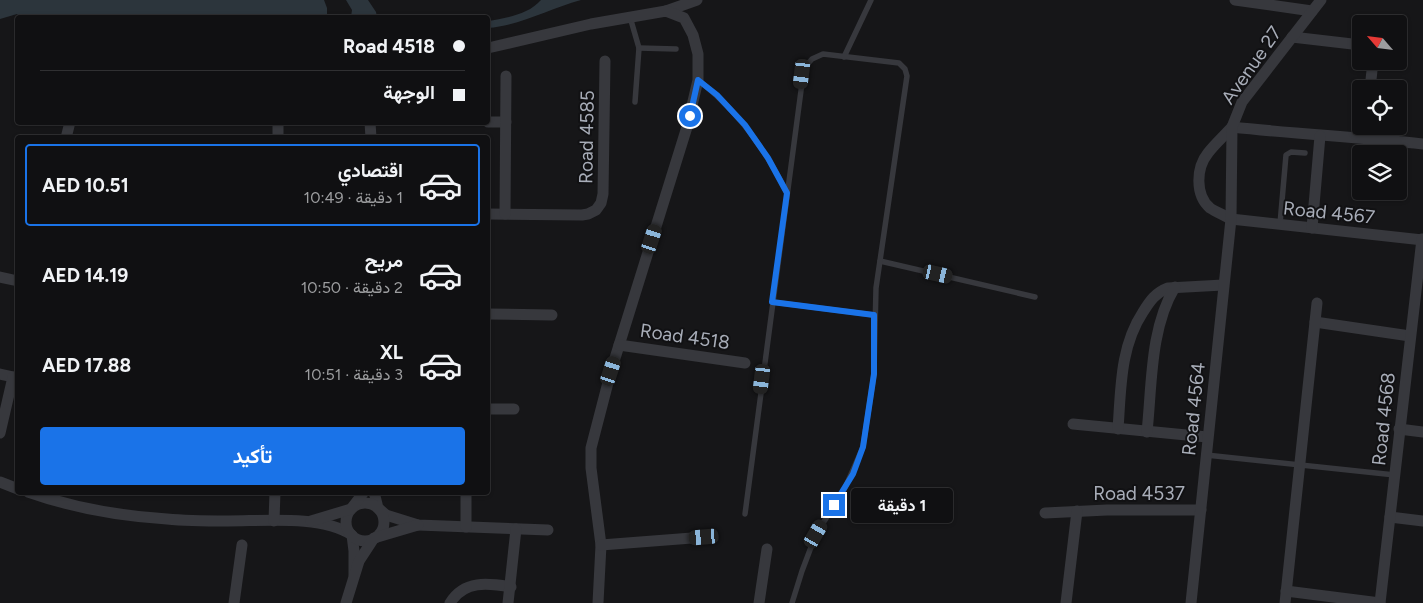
<!DOCTYPE html>
<html lang="ar">
<head>
<meta charset="utf-8">
<style>
  body { margin:0; font-family:Figtree,Vazirmatn,sans-serif; background:#1e1e20; color:#f1f3f6; direction:rtl; height:100vh; display:flex; flex-direction:column; font-size:19px; white-space:nowrap }
  * { box-sizing:border-box; margin:0 }
  p { font-size:16px; color:#9c9d9f }
  .icon { flex:none; width:28px; height:28px; fill:none; stroke:currentColor; stroke-width:2; stroke-linecap:round; stroke-linejoin:round }
  .map { position:relative; flex:1; overflow:hidden; direction:ltr }
  .details { position:absolute; left:15px; top:135px; width:475px; height:360px; display:flex; flex-direction:column; background:#101012; border-radius:5px; box-shadow:0 1px 4px #0004,0 0 0 1px #303032; direction:rtl }
  .details>* { flex:none }
  .banner { position:absolute; left:15px; top:15px; width:475px; height:110px; border-radius:5px; box-shadow:0 1px 4px #0004,0 0 0 1px #303032; direction:rtl; display:grid; align-content:center; height:110px; padding:0 25px; background:#101012 }
  .needle { width:32px; rotate:298deg }
  .fabs { position:absolute; left:1352px; top:15px; display:grid; gap:10px }
  .fabs a { display:grid; place-items:center; width:55px; height:55px; border-radius:5px; background:#101012; box-shadow:0 1px 4px #0004,0 0 0 1px #303032; font-size:25px }
  .end { position:absolute; width:22px; height:22px; margin:-11px; border:6px solid #1a73e8; background:#fff; box-shadow:0 0 0 2px #fff }
  .from { border-radius:50% }
  .bubble { position:absolute; height:35px; border-radius:5px; background:#101012; box-shadow:0 1px 4px #0004,0 0 0 1px #303032; font-size:16px; font-weight:700; line-height:35px; text-align:center; direction:rtl }
  .car { position:absolute; width:15px; height:30px; margin:-15px -8px; border-radius:6px; box-shadow:0 0 4px 1px #0007; background:linear-gradient(#222 24%,#8ab4d8 0 40%,#222 0 76%,#8ab4d8 0 86%,#222 0) }
  .banner b { display:flex; align-items:center; gap:18px; height:48px; font-size:19px }
  .banner b+b { border-top:1px solid #303032 }
  .banner i { width:12px; height:12px; background:#f1f3f6 }
  ul { padding:9px 0 0; list-style:none }
  li { display:flex; align-items:center; gap:15px; height:82px; margin:0 10px 8px; padding:0 15px; border:2px solid transparent; border-radius:5px }
  li div { flex:1 }
  li b { display:block; font-size:19px }
  li em { font-style:normal; font-weight:700 }
  li.on { border-color:#1a73e8 }
  li>.icon { width:45px; height:45px; stroke-width:1.5 }
  .cta { display:flex; gap:10px; margin-top:auto; padding:10px 25px }
  .cta a { flex:1; height:58px; border-radius:5px; background:#1a73e8; color:#fff; font-size:20px; font-weight:700; line-height:58px; text-align:center }
  .map>svg:first-child { display:block }
  .water { fill:#2c353c }
  .lines { fill:none; stroke-linecap:round; stroke-linejoin:round }
  .service { stroke:#37383d; stroke-width:5.5 }
  .minor { stroke:#37383d; stroke-width:11 }
  .route { stroke:#1a73e8; stroke-width:6 }
  .labels { text-anchor:middle; stroke-width:4; stroke-linejoin:round; paint-order:stroke }
  .street-label { font-size:19px; fill:#a8adb8; stroke:#111113 }
</style>
</head>
<body>
<div class="map">
<svg width="1423" height="603" viewBox="0 0 1423 603">
  <rect width="100%" height="100%" fill="#161618"/>
  <g class="water">
    <polygon points="0,0 324,0 327,8 327,17 21,18 17,14 0,19"/>
    <polygon points="346,0 368,0 376,12 377,17 351,17 352,10"/>
    <path d="M541 0H581C549 9 521 25 488 28V21C505 18 528 15 541 0Z"/>
  </g>
  <g class="lines">
    <g class="service">
      <polyline points="630,17 639,48 635,102"/>
      <polyline points="639,48 676,49"/>
      <polyline points="844,57 871,0"/>
      <path d="M698 80C737 110 765 148 787 193"/>
      <polyline points="1280,224 1286,155 1291,152 1305,153"/>
      <polyline points="880,261 1035,297"/>
      <polyline points="772,302 874,315"/>
      <polyline points="1206,455 1395,475"/>
      <polyline points="745,514 804,68 812,59 823,54 899,63 905,69 907,76 876,288 874,374 863,447 844,490 816,534 802,571 792,603"/>
    </g>
    <g class="minor">
      <polyline points="1235,0 1312,11"/>
      <polyline points="666,11 697,0"/>
      <polyline points="1292,37 1361,45"/>
      <polyline points="488,48 591,24 666,11 684,18 693,35 698,54 698,80 687,127 611,371 591,448 591,468 601,545 598,603"/>
      <polyline points="1370,89 1373,61"/>
      <polyline points="370,122 371,138"/>
      <polyline points="488,122 506,122"/>
      <polyline points="66,138 70,122"/>
      <polyline points="278,138 278,122"/>
      <path d="M1423 144C1359 137 1296 134 1232 127 1224 136 1215 144 1208 153 1196 168 1195 195 1210 208 1216 212 1224 215 1231 219L1423 240"/>
      <polyline points="488,214 582,215 588,214 596,210 601,203 603,194 605,61"/>
      <polyline points="505,214 506,76"/>
      <polyline points="1312,228 1320,136"/>
      <polyline points="0,277 18,281"/>
      <polyline points="488,314 552,315"/>
      <polyline points="1315,322 1410,336"/>
      <polyline points="619,345 745,363"/>
      <polyline points="0,374 18,378"/>
      <polyline points="488,409 514,409"/>
      <polyline points="1073,424 1207,437"/>
      <path d="M1118 429C1121 388 1120 347 1143 312 1150 301 1155 293 1168 288L1223 285"/>
      <polyline points="1399,429 1423,432"/>
      <path d="M1147 432C1152 385 1150 328 1175 287"/>
      <polyline points="0,433 13,377"/>
      <polyline points="0,482 18,489"/>
      <path d="M28 492C73 508 120 516 167 519 187 521 208 521 228 521 265 521 321 515 352 535L354 551V575"/>
      <polyline points="374,492 378,508 386,515 418,525 548,530"/>
      <circle cx="365" cy="522" r="19"/>
      <polyline points="1045,513 1107,510 1201,510"/>
      <polyline points="1390,517 1423,521"/>
      <polyline points="274,521 275,492"/>
      <polyline points="311,521 351,509 364,492"/>
      <polyline points="466,527 466,492"/>
      <polyline points="601,545 705,537"/>
      <polyline points="1286,591 1380,603"/>
      <polyline points="234,603 242,545"/>
      <polyline points="346,603 359,561 374,538 418,525"/>
      <path d="M450 603C464 580 488 583 511 587"/>
      <polyline points="508,603 516,529"/>
      <polyline points="759,603 767,549"/>
      <polyline points="1066,603 1077,511"/>
      <polyline points="1191,603 1231,219 1232,127 1242,102 1321,0"/>
      <polyline points="1285,603 1317,303"/>
      <polyline points="1380,603 1422,239"/>
    </g>
  </g>
  <g class="lines">
    <polyline class="route" points="690,116 698,80 717,95 745,125 768,158 787,193 772,302 874,315 874,374 863,447 853,474 834,505"/>
  </g>
  <g class="labels">
    <g class="street-label">
      <text transform="translate(1251 65) rotate(-55)" y="7">Avenue 27</text>
      <text transform="translate(586 137) rotate(-89)" y="7">Road 4585</text>
      <text transform="translate(1329 212) rotate(6)" y="7">Road 4567</text>
      <text transform="translate(685 336) rotate(8)" y="7">Road 4518</text>
      <text transform="translate(1193 409) rotate(-84)" y="7">Road 4564</text>
      <text transform="translate(1383 419) rotate(-84)" y="7">Road 4568</text>
      <text x="1139" y="500">Road 4537</text>
    </g>
  </g>
</svg>
<div class="fabs">
<a><svg class="needle" viewBox="-14 -14 28 28"><path d="M0-13l5 13h-10z" fill="#e53935"/><path d="M0 13l5-13h-10z" fill="#9c9d9f"/></svg></a>
<a><svg class="icon" aria-label="locate" viewBox="0 0 24 24"><circle cx="12" cy="12" r="6"/><path d="M12 2v4M12 18v4M2 12h4M18 12h4"/></svg></a>
<a><svg class="icon" aria-label="layers" viewBox="0 0 24 24"><path d="M12 4l9 5-9 5-9-5zM3 14l9 5 9-5"/></svg></a>
</div>
<i class="end from" style="left:690px;top:116px"></i>
<i class="end" style="left:834px;top:505px"></i>
<div class="bubble" style="left:851px;top:488px;width:102px">1 دقيقة</div>
<i class="car" style="left:802px;top:74px;rotate:187deg"></i>
<i class="car" style="left:652px;top:239px;rotate:18deg"></i>
<i class="car" style="left:938px;top:274px;rotate:103deg"></i>
<i class="car" style="left:611px;top:371px;rotate:18deg"></i>
<i class="car" style="left:762px;top:379px;rotate:187deg"></i>
<i class="car" style="left:816px;top:534px;rotate:30deg"></i>
<i class="car" style="left:704px;top:537px;rotate:265deg"></i>
<div class="banner">
<b><i class="from"></i>Road 4518</b>
<b><i></i>الوجهة</b>
</div>
<section class="details">
<ul>
<li class="on"><svg class="icon" aria-label="car" viewBox="0 0 24 24"><path d="M5 17H2v-5l4-1 3-4h7l3 4 3 1v5h-3M9 17h6M6 11h13"/><circle cx="7" cy="17" r="2"/><circle cx="17" cy="17" r="2"/></svg><div><b>اقتصادي</b><p>1 دقيقة · 10:49</p></div><em>AED 10.51</em></li>
<li><svg class="icon" aria-label="car" viewBox="0 0 24 24"><path d="M5 17H2v-5l4-1 3-4h7l3 4 3 1v5h-3M9 17h6M6 11h13"/><circle cx="7" cy="17" r="2"/><circle cx="17" cy="17" r="2"/></svg><div><b>مريح</b><p>2 دقيقة · 10:50</p></div><em>AED 14.19</em></li>
<li><svg class="icon" aria-label="car" viewBox="0 0 24 24"><path d="M5 17H2v-5l4-1 3-4h7l3 4 3 1v5h-3M9 17h6M6 11h13"/><circle cx="7" cy="17" r="2"/><circle cx="17" cy="17" r="2"/></svg><div><b>XL</b><p>3 دقيقة · 10:51</p></div><em>AED 17.88</em></li>
</ul>
<div class="cta"><a>تأكيد</a></div>
</section>
</div>
</body>
</html>
